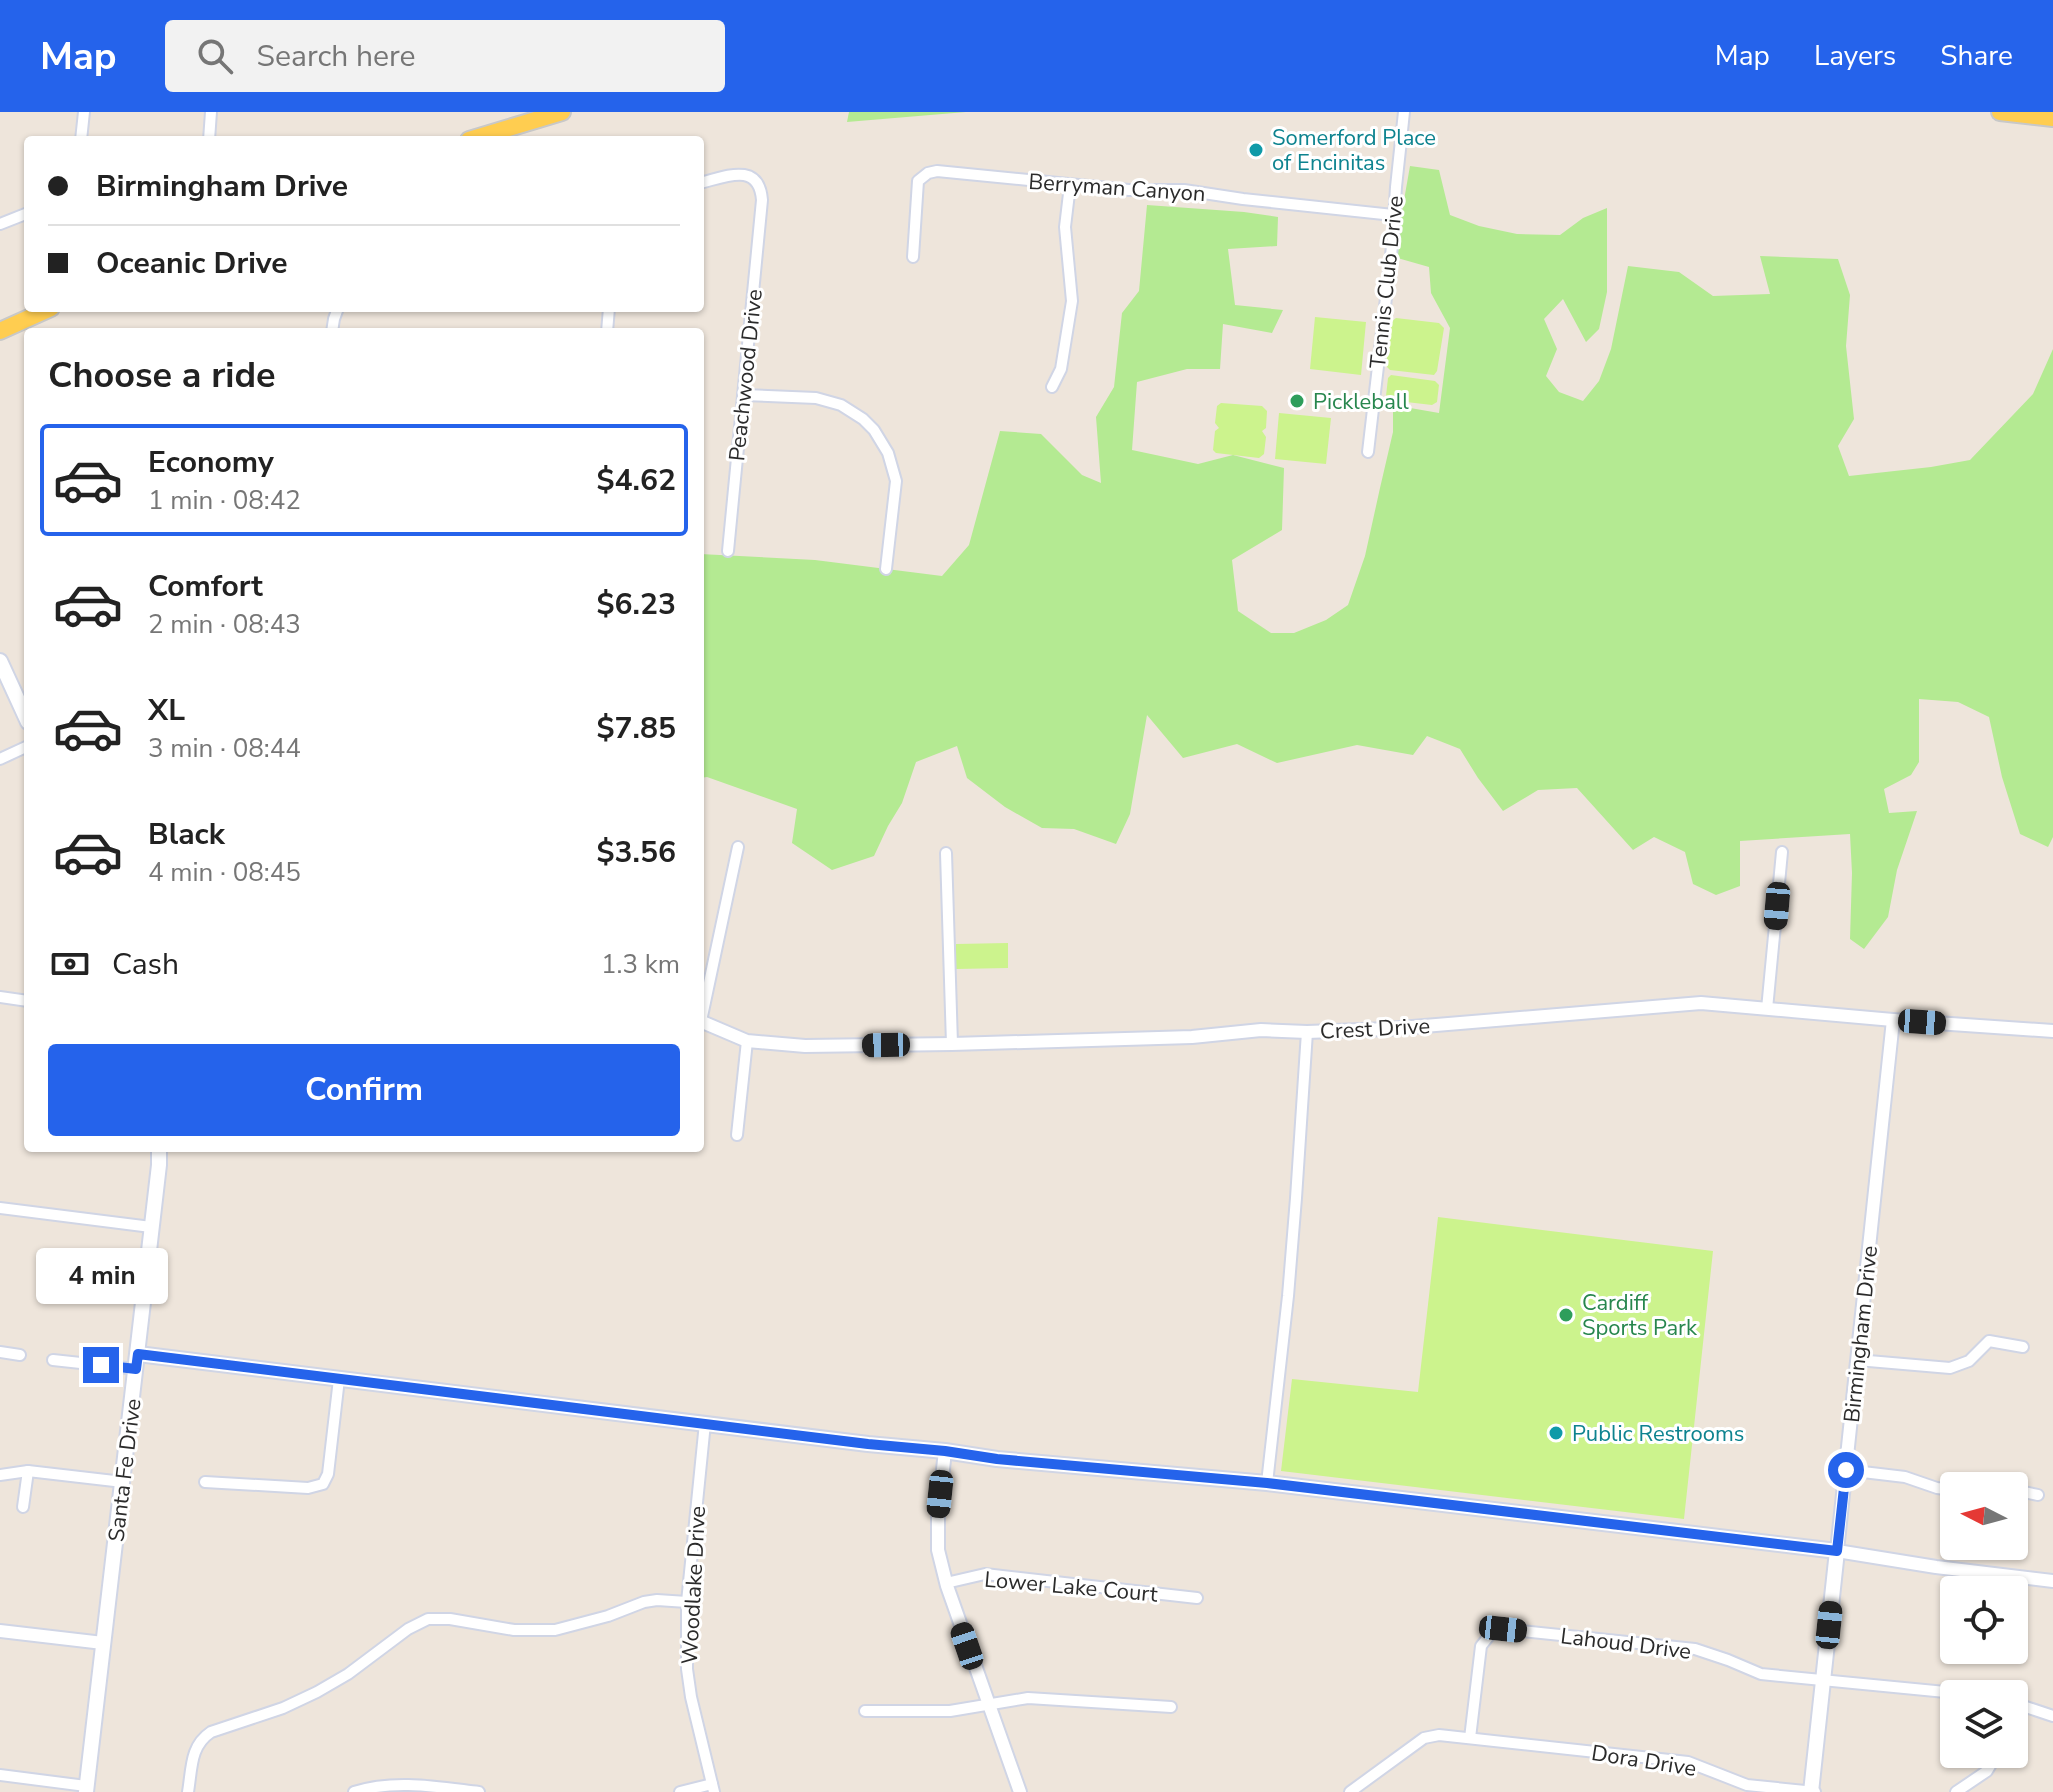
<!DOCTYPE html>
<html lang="en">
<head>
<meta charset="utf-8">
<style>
  body { margin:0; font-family:"Nunito Sans",sans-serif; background:#f2f2f2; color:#222; height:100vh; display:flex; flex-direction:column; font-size:30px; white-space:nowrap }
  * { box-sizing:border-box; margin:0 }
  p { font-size:26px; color:#767676 }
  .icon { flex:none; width:44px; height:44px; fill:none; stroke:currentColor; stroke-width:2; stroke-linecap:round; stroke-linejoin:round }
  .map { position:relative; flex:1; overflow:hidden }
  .sheet { position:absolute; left:24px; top:216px; width:680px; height:824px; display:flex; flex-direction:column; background:#fff; border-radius:8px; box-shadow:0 2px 6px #0004 }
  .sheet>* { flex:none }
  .top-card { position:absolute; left:24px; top:24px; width:680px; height:176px; border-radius:8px; box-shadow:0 2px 6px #0004; display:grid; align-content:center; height:176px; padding:0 24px; background:#fff }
  .needle { width:52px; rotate:276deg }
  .fabs { position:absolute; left:1940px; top:1360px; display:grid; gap:16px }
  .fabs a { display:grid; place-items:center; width:88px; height:88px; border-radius:8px; background:#fff; box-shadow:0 2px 6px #0004; font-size:40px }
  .end { position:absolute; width:36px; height:36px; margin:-18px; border:10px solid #2563eb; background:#fff; box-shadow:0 0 0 4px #fff }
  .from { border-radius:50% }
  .bubble { position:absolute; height:56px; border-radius:8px; background:#fff; box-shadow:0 2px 6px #0004; font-size:26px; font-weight:700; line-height:56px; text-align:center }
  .car { position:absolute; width:24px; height:48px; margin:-24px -12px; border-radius:10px; box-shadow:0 0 6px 2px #0007; background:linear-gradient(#222 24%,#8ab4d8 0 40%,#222 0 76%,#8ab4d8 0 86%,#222 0) }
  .top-card b { display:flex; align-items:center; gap:28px; height:76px; font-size:30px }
  .top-card b+b { border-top:2px solid #e0e0e0 }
  .top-card i { width:20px; height:20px; background:#222 }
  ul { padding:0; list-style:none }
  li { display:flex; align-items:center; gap:24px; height:112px; margin:0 16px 12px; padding:0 8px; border:4px solid transparent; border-radius:8px }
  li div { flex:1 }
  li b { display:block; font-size:30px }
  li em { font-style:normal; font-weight:700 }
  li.selected { border-color:#2563eb }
  li>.icon { width:72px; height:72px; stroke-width:1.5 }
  h2 { padding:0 24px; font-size:36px; line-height:96px }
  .pay { display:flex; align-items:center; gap:20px; height:88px; padding:0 24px; font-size:30px }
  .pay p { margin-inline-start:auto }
  .button { display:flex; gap:16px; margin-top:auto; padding:16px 24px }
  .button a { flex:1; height:92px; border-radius:8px; background:#2563eb; color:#fff; font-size:32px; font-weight:700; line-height:92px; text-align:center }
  header { display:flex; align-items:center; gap:48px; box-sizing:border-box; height:112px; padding:0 40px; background:#2563eb; color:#fff }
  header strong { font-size:38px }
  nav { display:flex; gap:44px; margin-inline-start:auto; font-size:28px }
  .search { width:560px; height:72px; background:#f2f2f2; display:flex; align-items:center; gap:20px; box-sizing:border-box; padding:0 28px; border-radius:8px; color:#767676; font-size:30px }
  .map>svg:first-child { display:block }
  .green { fill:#b4ea92 }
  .pitch { fill:#ccf38d }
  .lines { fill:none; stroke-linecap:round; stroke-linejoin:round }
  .minor-casing { stroke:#d0d5e5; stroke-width:14 }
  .tertiary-casing { stroke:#d0d5e5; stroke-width:16 }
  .secondary-casing { stroke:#d0d5e5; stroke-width:18 }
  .primary-casing { stroke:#c8c8c8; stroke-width:20 }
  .minor { stroke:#fff; stroke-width:10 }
  .tertiary { stroke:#fff; stroke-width:12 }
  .secondary { stroke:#fff; stroke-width:14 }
  .primary { stroke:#ffcd50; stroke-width:16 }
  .route { stroke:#2563eb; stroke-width:10 }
  .culture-dot { fill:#0f9aa8; stroke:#fff; stroke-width:3 }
  .leisure-dot { fill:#2e9e5b; stroke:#fff; stroke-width:3 }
  .labels { text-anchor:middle; stroke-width:6; stroke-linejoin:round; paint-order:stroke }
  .culture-label { font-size:22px; fill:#0d838f; stroke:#fff; text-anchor:start }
  .street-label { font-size:22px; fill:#2b2b2b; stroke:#fff }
  .leisure-label { font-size:22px; fill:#27864d; stroke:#fff; text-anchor:start }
</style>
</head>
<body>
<header>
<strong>Map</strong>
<div class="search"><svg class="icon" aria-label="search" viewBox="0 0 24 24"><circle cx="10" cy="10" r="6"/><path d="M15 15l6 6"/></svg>Search here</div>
<nav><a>Map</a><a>Layers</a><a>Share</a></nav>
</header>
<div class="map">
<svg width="2053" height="1680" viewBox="0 0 2053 1680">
  <rect width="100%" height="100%" fill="#eee5db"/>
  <g class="green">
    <polygon points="849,0 966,0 847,10"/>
    <polygon points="1410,54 1439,58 1450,103 1479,114 1517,122 1560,123 1583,106 1607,96 1607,180 1599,217 1586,230 1563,187 1544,207 1557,237 1546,264 1559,280 1583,289 1599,269 1611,237 1628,154 1679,160 1713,184 1770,182 1760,144 1838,147 1850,183 1846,234 1854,307 1838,334 1849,364 1931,355 1970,348 2033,282 2053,237 2053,725 2048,735 2020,722 2002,665 1989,605 1958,590 1919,587 1919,650 1911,663 1884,677 1889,701 1917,699 1897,758 1888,805 1864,837 1850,827 1852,761 1850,722 1740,729 1740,774 1716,783 1693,772 1685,740 1654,725 1633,738 1577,676 1538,678 1503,699 1478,666 1460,637 1427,624 1413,643 1357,633 1277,651 1237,632 1183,646 1147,603 1130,702 1116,732 1074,717 1042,716 1005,695 967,666 957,634 916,650 902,691 888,714 874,744 832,758 792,731 797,697 707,665 700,666 700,442 815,448 942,464 969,433 1000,319 1041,322 1082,363 1101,371 1096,305 1114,275 1122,201 1139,179 1147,93 1244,100 1278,105 1277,134 1228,137 1235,193 1283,198 1272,221 1223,212 1220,257 1187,257 1137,270 1132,338 1198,352 1233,343 1284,356 1282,418 1232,448 1238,499 1271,521 1294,521 1326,508 1348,493 1365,444 1380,376 1393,320 1393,293 1439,301 1450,216 1431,181 1429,155 1394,145"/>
  </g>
  <g class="pitch">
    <polygon points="1315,205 1366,210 1361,263 1310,257"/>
    <polygon points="1396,206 1439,211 1444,216 1437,259 1434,263 1390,258 1386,254 1391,210"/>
    <polygon points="1391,263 1435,269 1439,273 1437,290 1432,293 1389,288 1386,284 1388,266"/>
    <polygon points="1221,291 1262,294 1267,299 1266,316 1262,319 1266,325 1264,342 1259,346 1216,341 1213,338 1215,319 1219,316 1215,311 1217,294"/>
    <polygon points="1279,301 1331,306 1326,352 1275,347"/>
    <polygon points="1008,831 1008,856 956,857 956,832"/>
    <polygon points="1438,1105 1713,1139 1684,1407 1281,1359 1292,1267 1418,1280"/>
  </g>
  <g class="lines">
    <g class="minor-casing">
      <g id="minor">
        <polyline points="81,28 84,0"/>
        <polyline points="209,28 211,0"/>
        <path d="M700 71C725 65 759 49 762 88L728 439"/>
        <polyline points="0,112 28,101"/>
        <polyline points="913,145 918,69 928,61 937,59 1129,78 1184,78 1243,87 1393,103"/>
        <polyline points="332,220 334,207 338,196"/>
        <polyline points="607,220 609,196"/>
        <polyline points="1052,275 1061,257 1072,189 1065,115 1070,73"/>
        <polyline points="743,283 816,286 841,293 863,307 874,318 888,341 896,369 886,457"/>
        <polyline points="1368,340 1393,126 1396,75 1404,0"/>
        <polyline points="0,647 28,634"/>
        <polyline points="946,741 952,932"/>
        <polyline points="0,885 28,889"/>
        <polyline points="1767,897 1782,740"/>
        <polyline points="701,909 738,735"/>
        <polyline points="737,1023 747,929"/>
        <polyline points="0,1096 151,1115"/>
        <polyline points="0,1240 20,1243"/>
        <polyline points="53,1248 136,1257"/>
        <polyline points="1857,1248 1950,1256 1969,1249 1989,1229 2023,1235"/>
        <polyline points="705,1311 687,1490 687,1557 691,1585 714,1680"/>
        <polyline points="1846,1358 1905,1365 1937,1376 1954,1378"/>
        <polyline points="0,1363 28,1359 123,1370"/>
        <polyline points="205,1370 308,1376 323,1372 328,1362 339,1267"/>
        <polyline points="1267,1371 1288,1184 1296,1086 1307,920"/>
        <polyline points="2014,1378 2038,1383"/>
        <polyline points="23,1395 28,1359"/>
        <polyline points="946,1471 985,1462 1197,1486"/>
        <polyline points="2014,1591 2053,1604"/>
        <polyline points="865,1599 950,1599 1028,1586 1171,1595"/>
        <polyline points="1470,1626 1481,1534 1493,1519 1503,1517 1695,1537 1728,1548 1761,1562 1966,1582"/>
        <polyline points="0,1663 86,1674"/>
        <path d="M188 1680C192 1656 190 1634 211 1620L283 1596 317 1580 348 1562 408 1517 428 1507H450L514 1518H555L608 1504 644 1490 657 1488 687 1490"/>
        <path d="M354 1680C395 1667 437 1675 479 1680"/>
        <polyline points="680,1680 712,1672"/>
        <polyline points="1350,1680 1424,1626 1439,1623 1688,1650 1747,1673 1815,1680"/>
        <polyline points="1956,1680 1987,1659 1997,1642"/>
      </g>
    </g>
    <g class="tertiary-casing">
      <g id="tertiary">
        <polyline points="1893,908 1837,1439 1936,1455 2053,1469"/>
        <polyline points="700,909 747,929 805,934 952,932 1192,925 1261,918 1307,920 1388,917 1701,891 1893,908 2053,919"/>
        <polyline points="945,1339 938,1403 938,1438 947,1474 1020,1680"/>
        <polyline points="0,1519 103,1531"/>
      </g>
    </g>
    <g class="secondary-casing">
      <g id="secondary">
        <polyline points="0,549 28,610"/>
        <polyline points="138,1242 868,1332 945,1339 997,1347 1267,1371 1837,1439 1811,1680"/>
        <polyline points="86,1680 159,1053 159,1036"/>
      </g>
    </g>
    <g class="primary-casing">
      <g id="primary">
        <polyline points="2000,0 2053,6"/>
        <polyline points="469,28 562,0"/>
        <polyline points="0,219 51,196"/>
      </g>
    </g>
    <use href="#minor" class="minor"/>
    <use href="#tertiary" class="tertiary"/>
    <use href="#secondary" class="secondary"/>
    <use href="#primary" class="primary"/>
  </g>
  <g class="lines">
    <polyline class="route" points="101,1253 136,1257 138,1242 868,1332 945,1339 997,1347 1267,1371 1837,1439 1846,1358"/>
  </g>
  <g class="culture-dot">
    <circle cx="1256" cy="38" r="8"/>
    <circle cx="1556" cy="1321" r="8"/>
  </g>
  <g class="leisure-dot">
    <circle cx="1297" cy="289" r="8"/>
    <circle cx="1566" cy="1203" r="8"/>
  </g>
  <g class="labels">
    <g class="culture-label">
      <text x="1272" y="33">Somerford Place<tspan x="1272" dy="25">of Encinitas</tspan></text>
      <text x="1572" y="1329">Public Restrooms</text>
    </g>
    <g class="street-label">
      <text transform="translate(1117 75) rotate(4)" y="8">Berryman Canyon</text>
      <text transform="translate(1386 170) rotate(-84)" y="8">Tennis Club Drive</text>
      <text transform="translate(745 263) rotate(-84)" y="8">Peachwood Drive</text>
      <text transform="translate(1375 916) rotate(-3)" y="8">Crest Drive</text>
      <text transform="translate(1860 1222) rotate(-84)" y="8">Birmingham Drive</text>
      <text transform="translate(124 1358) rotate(-83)" y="8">Santa Fe Drive</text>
      <text transform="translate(693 1473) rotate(-87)" y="8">Woodlake Drive</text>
      <text transform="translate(1071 1474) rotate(5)" y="8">Lower Lake Court</text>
      <text transform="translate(1626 1531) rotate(7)" y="8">Lahoud Drive</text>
      <text transform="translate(1644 1648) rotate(9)" y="8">Dora Drive</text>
    </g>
    <g class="leisure-label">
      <text x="1313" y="297">Pickleball</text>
      <text x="1582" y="1198">Cardiff<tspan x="1582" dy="25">Sports Park</tspan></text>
    </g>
  </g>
</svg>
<div class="fabs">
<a><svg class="needle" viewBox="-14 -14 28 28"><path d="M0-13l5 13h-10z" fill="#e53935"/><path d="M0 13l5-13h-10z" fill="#767676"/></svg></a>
<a><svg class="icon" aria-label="locate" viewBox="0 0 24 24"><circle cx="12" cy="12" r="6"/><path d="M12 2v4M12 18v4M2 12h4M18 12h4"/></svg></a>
<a><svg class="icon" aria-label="layers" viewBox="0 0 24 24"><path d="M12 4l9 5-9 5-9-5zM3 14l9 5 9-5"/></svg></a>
</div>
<i class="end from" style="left:1846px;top:1358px"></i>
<i class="end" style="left:101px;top:1253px"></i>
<div class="bubble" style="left:36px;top:1136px;width:132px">4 min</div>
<i class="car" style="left:1777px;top:794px;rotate:185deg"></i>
<i class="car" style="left:1922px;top:910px;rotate:94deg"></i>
<i class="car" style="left:886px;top:933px;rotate:269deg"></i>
<i class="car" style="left:940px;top:1382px;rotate:186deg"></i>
<i class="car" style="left:1829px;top:1513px;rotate:6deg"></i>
<i class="car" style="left:1503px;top:1517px;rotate:96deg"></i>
<i class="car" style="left:967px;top:1534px;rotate:341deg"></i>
<div class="top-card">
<b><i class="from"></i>Birmingham Drive</b>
<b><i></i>Oceanic Drive</b>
</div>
<section class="sheet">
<h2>Choose a ride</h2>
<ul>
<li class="selected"><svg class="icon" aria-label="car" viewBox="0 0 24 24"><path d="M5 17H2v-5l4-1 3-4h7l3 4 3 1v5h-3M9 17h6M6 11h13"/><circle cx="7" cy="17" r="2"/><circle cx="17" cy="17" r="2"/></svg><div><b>Economy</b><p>1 min · 08:42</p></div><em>$4.62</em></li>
<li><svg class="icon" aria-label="car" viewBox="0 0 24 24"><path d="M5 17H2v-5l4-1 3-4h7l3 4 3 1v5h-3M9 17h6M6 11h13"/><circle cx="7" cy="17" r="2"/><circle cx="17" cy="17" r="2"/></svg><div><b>Comfort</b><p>2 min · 08:43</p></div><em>$6.23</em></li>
<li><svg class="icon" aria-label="car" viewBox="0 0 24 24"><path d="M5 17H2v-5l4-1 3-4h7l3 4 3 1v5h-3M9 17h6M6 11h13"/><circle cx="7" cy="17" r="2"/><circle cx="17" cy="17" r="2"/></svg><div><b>XL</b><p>3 min · 08:44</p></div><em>$7.85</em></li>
<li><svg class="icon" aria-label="car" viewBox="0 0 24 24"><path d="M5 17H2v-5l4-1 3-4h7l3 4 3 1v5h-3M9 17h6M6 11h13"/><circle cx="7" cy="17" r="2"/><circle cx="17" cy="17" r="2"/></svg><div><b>Black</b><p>4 min · 08:45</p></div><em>$3.56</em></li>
</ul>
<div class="pay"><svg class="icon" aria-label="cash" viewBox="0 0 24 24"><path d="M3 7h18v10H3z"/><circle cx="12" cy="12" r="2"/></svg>Cash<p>1.3 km</p></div>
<div class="button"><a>Confirm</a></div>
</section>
</div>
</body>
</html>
